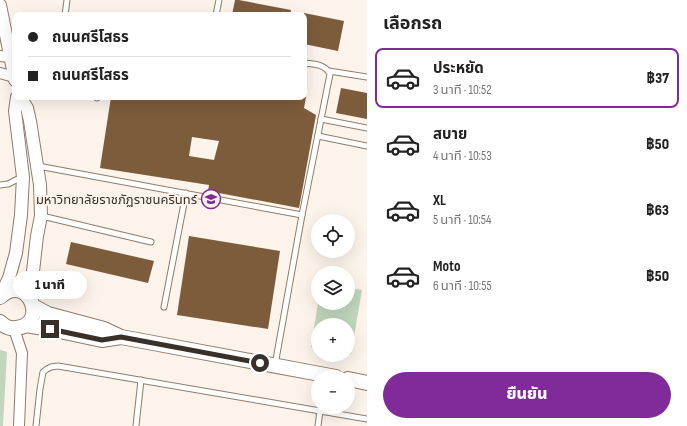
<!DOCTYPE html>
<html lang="th">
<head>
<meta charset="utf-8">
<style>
  body { margin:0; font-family:"Sofia Sans Condensed","Noto Sans Thai",sans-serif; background:#f6f6f6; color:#222; height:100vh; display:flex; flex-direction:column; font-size:15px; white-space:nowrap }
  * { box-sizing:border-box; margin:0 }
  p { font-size:13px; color:#767676 }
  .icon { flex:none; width:22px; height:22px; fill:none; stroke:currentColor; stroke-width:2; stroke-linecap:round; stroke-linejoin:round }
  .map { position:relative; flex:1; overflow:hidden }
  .side { display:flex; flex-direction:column; background:#fff; width:320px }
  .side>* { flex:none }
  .hud { position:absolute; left:12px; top:12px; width:295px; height:88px; border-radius:8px; box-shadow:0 4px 16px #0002; display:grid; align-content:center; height:88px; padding:0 16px; background:#fff }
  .tools { position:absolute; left:311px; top:214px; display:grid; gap:8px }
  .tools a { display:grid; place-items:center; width:44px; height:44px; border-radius:50%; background:#fff; box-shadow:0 4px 16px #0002; font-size:20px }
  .end { position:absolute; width:18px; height:18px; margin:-9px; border:5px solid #393129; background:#fff; box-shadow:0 0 0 2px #fff }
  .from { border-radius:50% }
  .bubble { position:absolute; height:28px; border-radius:14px; background:#fff; box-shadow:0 4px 16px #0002; font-size:13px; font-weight:800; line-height:28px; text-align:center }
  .hud b { display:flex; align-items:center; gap:14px; height:38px; font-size:15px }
  .hud b+b { border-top:1px solid #e0e0e0 }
  .hud i { width:10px; height:10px; background:#222 }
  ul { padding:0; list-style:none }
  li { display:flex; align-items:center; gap:12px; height:60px; margin:0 8px 6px; padding:0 8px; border:2px solid transparent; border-radius:8px }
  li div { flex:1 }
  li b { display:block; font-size:15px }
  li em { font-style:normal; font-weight:800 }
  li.current { border-color:#802b99 }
  li>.icon { width:36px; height:36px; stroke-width:1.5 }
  h2 { padding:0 16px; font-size:18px; line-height:48px }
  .action { display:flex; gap:8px; margin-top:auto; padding:8px 16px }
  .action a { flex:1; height:46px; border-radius:24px; background:#802b99; color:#fff; font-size:16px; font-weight:800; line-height:46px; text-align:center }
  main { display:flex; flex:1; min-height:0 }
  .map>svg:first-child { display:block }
  .green { fill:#c1d6bc }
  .building { fill:#7d5c3b; fill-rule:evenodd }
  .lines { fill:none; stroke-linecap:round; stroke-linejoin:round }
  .service-casing { stroke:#8f7c6a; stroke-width:7 }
  .minor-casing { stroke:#8f7c6a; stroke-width:12 }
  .tertiary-casing { stroke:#8f7c6a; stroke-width:14 }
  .secondary-casing { stroke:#8f7c6a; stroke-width:16 }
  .service { stroke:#fff; stroke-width:5 }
  .minor { stroke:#fff; stroke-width:10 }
  .tertiary { stroke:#fff; stroke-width:12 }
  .secondary { stroke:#fff; stroke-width:14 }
  .route { stroke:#393129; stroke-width:5 }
  .labels { text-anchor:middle; stroke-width:4; stroke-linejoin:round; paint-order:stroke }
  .poi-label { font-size:13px; fill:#393129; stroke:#fcf3eb; text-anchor:end }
</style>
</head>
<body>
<main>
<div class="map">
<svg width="367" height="426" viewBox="0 0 367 426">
  <rect width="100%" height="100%" fill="#fcf3eb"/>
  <g class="green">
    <polygon points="348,288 362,290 351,354 348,354 348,325 318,325 318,349 311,347 318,303 348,303"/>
    <polygon points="0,350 7,352 3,426 0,426"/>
  </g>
  <g class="building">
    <polygon points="235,0 239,0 291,10 290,15 232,15"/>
    <polygon points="304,13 344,21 338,51 304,44"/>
    <polygon points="341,88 367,93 367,119 336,113"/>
    <path d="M111 97H306L304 108 316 115 299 208 208 191 209 185 100 168ZM192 137 219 141 214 160 189 156Z"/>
    <polygon points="189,236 280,251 268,329 177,315"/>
    <polygon points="71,242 154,261 148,283 66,264"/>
  </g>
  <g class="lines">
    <g class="service-casing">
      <g id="service">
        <polyline points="65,15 67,0"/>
        <polyline points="216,15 219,0"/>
        <polyline points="329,71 367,77"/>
        <polyline points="97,98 97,97"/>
        <polyline points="321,119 367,128"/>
        <polyline points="318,136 367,146"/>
        <polyline points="38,166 302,215"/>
        <polyline points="0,185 8,184 22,177"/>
        <polyline points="42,216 151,242"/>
        <polyline points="164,307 186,193"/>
        <path d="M275 365 302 215 330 74C325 64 314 64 304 63"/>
        <polyline points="36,426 40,389 43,372 47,369 51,367 58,366 367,419"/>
        <polyline points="136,426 141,380"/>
        <polyline points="318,426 320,411"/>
      </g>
    </g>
    <g class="minor-casing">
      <g id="minor">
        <polyline points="0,56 11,57"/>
        <polyline points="0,73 14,77"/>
        <polyline points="14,329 22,353 19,426"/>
      </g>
    </g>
    <g class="tertiary-casing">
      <g id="tertiary">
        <polyline points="0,5 15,80"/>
        <polyline points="20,97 27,108 30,121 40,185 41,216 37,236 30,298"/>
        <polyline points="0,297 9,278 16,253 21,215 23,177 15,111 17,97"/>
      </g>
    </g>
    <g class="secondary-casing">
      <g id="secondary">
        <path d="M0 297C28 271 50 325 16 328 10 329 4 326 0 322"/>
        <polyline points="33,306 48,314 104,329 121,337 336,377"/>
        <polyline points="26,325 50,329 102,340 121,337"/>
        <polyline points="348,379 367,383"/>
      </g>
    </g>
    <use href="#service" class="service"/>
    <use href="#minor" class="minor"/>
    <use href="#tertiary" class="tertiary"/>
    <use href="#secondary" class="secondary"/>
  </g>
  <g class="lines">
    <polyline class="route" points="50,329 102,340 121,337 260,363"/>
  </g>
  <defs>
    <g id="university-ring" transform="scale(1)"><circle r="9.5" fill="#fcf3eb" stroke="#802b99" stroke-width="1.5"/><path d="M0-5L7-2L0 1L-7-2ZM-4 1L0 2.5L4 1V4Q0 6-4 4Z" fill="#802b99"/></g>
  </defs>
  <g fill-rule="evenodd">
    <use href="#university-ring" x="211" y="199"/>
  </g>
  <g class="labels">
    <g class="poi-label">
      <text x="197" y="204">มหาวิทยาลัยราชภัฏราชนครินทร์</text>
    </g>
  </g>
</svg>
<div class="tools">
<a><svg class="icon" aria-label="locate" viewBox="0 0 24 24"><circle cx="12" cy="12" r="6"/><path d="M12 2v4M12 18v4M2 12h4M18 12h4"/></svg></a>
<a><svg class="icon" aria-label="layers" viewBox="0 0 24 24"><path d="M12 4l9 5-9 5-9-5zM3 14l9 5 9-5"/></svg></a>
<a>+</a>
<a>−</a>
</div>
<i class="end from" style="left:260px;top:363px"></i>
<i class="end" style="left:50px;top:329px"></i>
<div class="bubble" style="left:13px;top:271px;width:74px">1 นาที</div>
<div class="hud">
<b><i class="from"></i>ถนนศรีโสธร</b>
<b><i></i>ถนนศรีโสธร</b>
</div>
</div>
<section class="side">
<h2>เลือกรถ</h2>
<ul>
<li class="current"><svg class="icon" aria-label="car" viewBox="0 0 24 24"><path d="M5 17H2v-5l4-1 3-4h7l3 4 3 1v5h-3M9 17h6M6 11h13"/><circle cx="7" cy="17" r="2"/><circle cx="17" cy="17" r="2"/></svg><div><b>ประหยัด</b><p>3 นาที · 10:52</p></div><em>฿37</em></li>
<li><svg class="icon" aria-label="car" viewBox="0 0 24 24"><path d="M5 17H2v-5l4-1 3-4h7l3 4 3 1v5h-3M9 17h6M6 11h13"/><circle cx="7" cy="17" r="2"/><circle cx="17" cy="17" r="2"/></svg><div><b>สบาย</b><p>4 นาที · 10:53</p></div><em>฿50</em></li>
<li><svg class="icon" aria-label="car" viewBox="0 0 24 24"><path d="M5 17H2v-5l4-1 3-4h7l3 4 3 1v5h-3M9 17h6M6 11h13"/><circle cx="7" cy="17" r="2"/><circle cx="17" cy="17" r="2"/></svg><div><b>XL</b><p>5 นาที · 10:54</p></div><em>฿63</em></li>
<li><svg class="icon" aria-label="car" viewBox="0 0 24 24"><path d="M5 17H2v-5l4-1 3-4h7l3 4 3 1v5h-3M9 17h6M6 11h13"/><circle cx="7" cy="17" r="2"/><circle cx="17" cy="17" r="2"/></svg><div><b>Moto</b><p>6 นาที · 10:55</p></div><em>฿50</em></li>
</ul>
<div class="action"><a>ยืนยัน</a></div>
</section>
</main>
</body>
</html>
